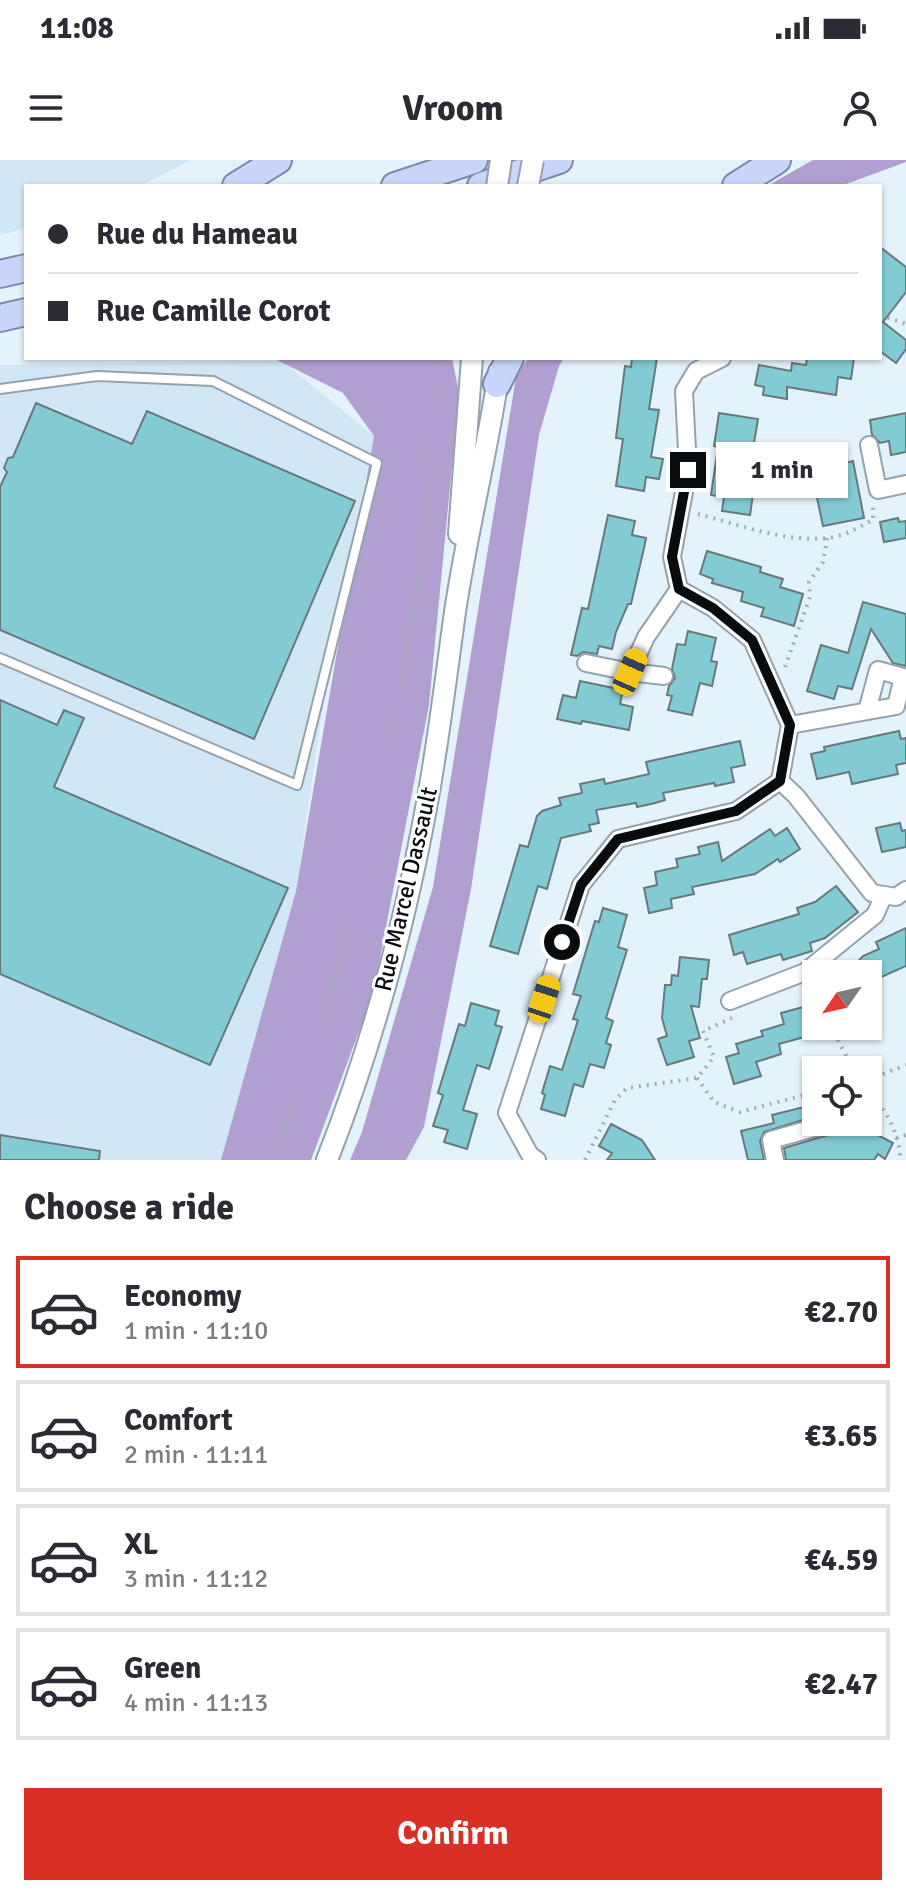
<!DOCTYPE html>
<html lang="en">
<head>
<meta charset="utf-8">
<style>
  body { margin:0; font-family:Signika,sans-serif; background:#f2f2f3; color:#2b2b33; height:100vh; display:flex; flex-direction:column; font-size:30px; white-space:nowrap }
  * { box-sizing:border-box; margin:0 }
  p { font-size:26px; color:#7c7c81 }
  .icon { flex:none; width:44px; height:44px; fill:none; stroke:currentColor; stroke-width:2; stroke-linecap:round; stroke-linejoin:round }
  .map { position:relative; height:1000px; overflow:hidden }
  .sheet { display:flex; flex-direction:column; background:#fff; flex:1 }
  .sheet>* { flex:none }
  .top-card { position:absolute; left:24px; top:24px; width:858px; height:176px; border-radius:0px; box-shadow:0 2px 6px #0004; display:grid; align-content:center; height:176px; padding:0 24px; background:#fff }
  .needle { width:52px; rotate:236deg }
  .tools { position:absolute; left:802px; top:800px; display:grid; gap:16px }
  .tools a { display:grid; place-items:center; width:80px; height:80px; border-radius:0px; background:#fff; box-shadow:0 2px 6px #0004; font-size:40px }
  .end { position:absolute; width:36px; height:36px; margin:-18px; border:10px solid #080c0f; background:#fff; box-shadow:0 0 0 4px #fff }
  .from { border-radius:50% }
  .bubble { position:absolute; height:56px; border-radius:0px; background:#fff; box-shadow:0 2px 6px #0004; font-size:26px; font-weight:700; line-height:56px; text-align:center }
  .car { position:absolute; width:24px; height:48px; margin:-24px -12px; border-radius:10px; box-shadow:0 0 6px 2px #0007; background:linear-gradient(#f5c518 24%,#345 0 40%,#f5c518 0 76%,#345 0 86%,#f5c518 0) }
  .top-card b { display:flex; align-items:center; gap:28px; height:76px; font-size:30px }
  .top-card b+b { border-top:2px solid #e1e1e2 }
  .top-card i { width:20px; height:20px; background:#2b2b33 }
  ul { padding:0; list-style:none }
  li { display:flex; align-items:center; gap:24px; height:112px; margin:0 16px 12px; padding:0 8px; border:4px solid #e1e1e2; border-radius:0px }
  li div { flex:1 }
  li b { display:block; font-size:30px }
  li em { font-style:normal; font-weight:700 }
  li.selected { border-color:#d93025 }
  li>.icon { width:72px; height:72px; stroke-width:1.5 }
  h2 { padding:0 24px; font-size:36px; line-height:96px }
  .button { display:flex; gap:16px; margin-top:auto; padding:16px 24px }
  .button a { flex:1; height:92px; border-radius:0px; background:#d93025; color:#fff; font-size:32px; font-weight:700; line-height:92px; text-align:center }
  .status { display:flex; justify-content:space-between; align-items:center; height:56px; padding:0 40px; background:#fff; direction:ltr }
  .status svg { height:22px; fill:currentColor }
  header { display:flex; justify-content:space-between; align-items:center; height:104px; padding:0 24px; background:#fff; font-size:36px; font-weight:700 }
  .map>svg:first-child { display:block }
  .built { fill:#d2e7f5 }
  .forest { fill:#b09fd0 }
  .building { fill:#83cbd3; stroke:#68797b; stroke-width:2 }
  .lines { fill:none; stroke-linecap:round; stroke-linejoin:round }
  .service-casing { stroke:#95a2ab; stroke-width:12 }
  .minor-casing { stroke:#95a2ab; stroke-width:20 }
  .tertiary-casing { stroke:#95a2ab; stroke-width:24 }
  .trunk-casing { stroke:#7c89a8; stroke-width:30 }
  .path { stroke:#a0abb2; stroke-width:4; stroke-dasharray:2 6; stroke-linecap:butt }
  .service { stroke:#fff; stroke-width:8 }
  .minor { stroke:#fff; stroke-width:16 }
  .tertiary { stroke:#fff; stroke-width:20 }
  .trunk { stroke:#c8d6fc; stroke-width:26 }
  .tertiary-bridge-casing { stroke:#95a2ab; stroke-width:24; stroke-linecap:butt }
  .tertiary-bridge { stroke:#fff; stroke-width:20 }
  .route { stroke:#080c0f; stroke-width:10 }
  .labels { text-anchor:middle; stroke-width:6; stroke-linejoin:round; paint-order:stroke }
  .street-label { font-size:24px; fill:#080c0f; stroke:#fff }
</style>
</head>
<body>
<div class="status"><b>11:08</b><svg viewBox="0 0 49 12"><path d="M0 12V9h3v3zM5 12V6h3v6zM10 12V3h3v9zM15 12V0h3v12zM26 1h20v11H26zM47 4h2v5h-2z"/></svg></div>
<header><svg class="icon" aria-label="menu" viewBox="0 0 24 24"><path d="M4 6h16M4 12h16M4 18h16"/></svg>Vroom<svg class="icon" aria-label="person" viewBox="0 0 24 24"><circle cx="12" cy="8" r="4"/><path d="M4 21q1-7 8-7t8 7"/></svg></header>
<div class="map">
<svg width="906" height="1000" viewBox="0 0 906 1000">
  <rect width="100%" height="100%" fill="#e4f2fb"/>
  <g class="built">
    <polygon points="0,0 191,0 140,26 26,26 26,68 0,75"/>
    <polygon points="282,201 374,276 325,532 296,731 221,1000 0,1000 0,205"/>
  </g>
  <g class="forest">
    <polygon points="813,0 906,0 906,2 841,26 767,26"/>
    <polygon points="273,198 452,198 459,233 429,545 373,834 311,1000 221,1000 296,731 374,276 343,233"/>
    <polygon points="528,198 564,198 559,206 539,275 471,729 424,967 406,1000 350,1000 362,972 433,727 516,217"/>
  </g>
  <g class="building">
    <polygon points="880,87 906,107 906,132 883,162 906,180 906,189 896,203 880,191"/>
    <polygon points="632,198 657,198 649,249 659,250 651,297 663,299 659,319 646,317 644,331 616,326 623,279 616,278 625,206 631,207"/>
    <polygon points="807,198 854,198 851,219 838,217 836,235 787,227 787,239 763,235 764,227 755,225 759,205 791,211 792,203 806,205"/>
    <polygon points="36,243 132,284 147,251 355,341 254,579 0,470 0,327 7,312 4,308 8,298 13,297"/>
    <polygon points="719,253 758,259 754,283 757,283 754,307 757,307 750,355 722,351 724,337 711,335 718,287 714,286"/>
    <polygon points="906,253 906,292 891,295 889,281 880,283 872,275 870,260"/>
    <polygon points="842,289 845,303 853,301 864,358 823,366 813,319 819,318 814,294"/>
    <polygon points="608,355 635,361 632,375 646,378 644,388 631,444 628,444 616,472 612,489 599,486 597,494 583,492 577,496 571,495 582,448 588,449"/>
    <polygon points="898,358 899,362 906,361 906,378 884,382 880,362"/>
    <polygon points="707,391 761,407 760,412 783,419 780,427 803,434 794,466 761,456 764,448 741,441 743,432 712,423 713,419 700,414"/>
    <polygon points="863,442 906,454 906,506 893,503 871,469 852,529 838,526 834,539 807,531 821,485 848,493"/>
    <polygon points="688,471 716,478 711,501 717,502 712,526 700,523 692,555 668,550 672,536 667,535 669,526 675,518 672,509 677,484 685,485"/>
    <polygon points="580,521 623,530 620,544 633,547 629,570 582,561 581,564 557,559 563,535 576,538"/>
    <polygon points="0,540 57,565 64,550 84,558 54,627 288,728 210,905 0,814"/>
    <polygon points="899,571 901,579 906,578 906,603 896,605 898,614 852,624 849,612 817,619 811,594 825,591 824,587"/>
    <polygon points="740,581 745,605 731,608 734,622 715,626 714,623 663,633 665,640 655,643 637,647 636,643 596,650 599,663 589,665 591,671 561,678 547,729 538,726 518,794 490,786 520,685 528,687 537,656 542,651 561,645 559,638 582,633 580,624 604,619 605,624 649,614 646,602"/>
    <polygon points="900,663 902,671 906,670 906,687 882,692 876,668"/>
    <polygon points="787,668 800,689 780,702 778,699 755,714 692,727 694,734 671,739 672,748 649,753 644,728 657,725 655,712 678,707 676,699 700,694 698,687 718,682 722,701 770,669 775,676"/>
    <polygon points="836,726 858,752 825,778 810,783 812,791 783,800 781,794 747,804 743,792 734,795 729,775 799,754 797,748 815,742"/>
    <polygon points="603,748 627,755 618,787 627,790 606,858 613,861 606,883 611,885 604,908 590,904 583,927 574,924 565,956 541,949 545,935 542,933 550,906 562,910 578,860 573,859 581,836 573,834 595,761 599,762"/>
    <polygon points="906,768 906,806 868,823 868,814 846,814 863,796 879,789 876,782"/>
    <polygon points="680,797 709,800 707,819 702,819 699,847 691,846 700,878 689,881 694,897 667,905 658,879 667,876 662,858 665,825 671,825 672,815 678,816"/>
    <polygon points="471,843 499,851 495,865 502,867 489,909 477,905 463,950 477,954 467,989 444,982 448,970 433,966 443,935 438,933 459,864 465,866"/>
    <polygon points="807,846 815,874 779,884 781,894 756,902 761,916 734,924 726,897 739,893 736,884 763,876 761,871 784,864 781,853"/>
    <polygon points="816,944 816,956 764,972 760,981 764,1000 748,1000 741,971 774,963 772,955"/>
    <polygon points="834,962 877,962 872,972 893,983 885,999 878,994 874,1000 786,1000 784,988 828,975 834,968"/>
    <polygon points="611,964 642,980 655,1000 607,1000 612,993 599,986"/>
    <polygon points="0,975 100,991 99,1000 0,1000"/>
  </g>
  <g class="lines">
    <g class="service-casing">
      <polyline id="service" points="0,229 97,216 213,221 377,303 297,625 0,498"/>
    </g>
    <g class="minor-casing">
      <g id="minor">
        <polyline points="722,198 696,211 684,231 688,310 672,397 679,429 713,448 752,480 790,565 780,621"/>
        <polyline points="869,285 878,330 906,324"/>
        <polyline points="586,503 630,512 646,477 679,429"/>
        <polyline points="630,512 664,516"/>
        <polyline points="790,565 896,546 903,517 878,510 867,551"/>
        <polyline points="730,841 805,812 875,755 884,735"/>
        <polyline points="537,1000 530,995 507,953 581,725 618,679 736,651 780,621 796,636 872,733 896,737 906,730"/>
        <polyline points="775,1000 771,980 824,965"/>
      </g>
    </g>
    <g class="tertiary-casing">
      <g id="tertiary">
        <polyline points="459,374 472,198"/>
        <path d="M327 1000C374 880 408 753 430 626 440 568 447 510 455 452 467 371 487 293 499 212"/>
      </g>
    </g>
    <g class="trunk-casing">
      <g id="trunk">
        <polyline points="236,26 278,0"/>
        <polyline points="395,26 474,0"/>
        <polyline points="481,26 559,0"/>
        <polyline points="736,26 777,0"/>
        <polyline points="0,114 26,108"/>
        <polyline points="0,158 26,152"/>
        <polyline points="497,224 510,198"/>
      </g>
    </g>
    <g class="path">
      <polyline points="880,155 906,164"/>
      <path d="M698 354C736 364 788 383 827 378 843 377 859 367 873 360V346"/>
      <polyline points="785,507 810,437 809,422 823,402 827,378"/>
      <polyline points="810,827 816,839"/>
      <polyline points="830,866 854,910"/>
      <polyline points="697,918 714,942 740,952 816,932"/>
      <polyline points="868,920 906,905"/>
      <path d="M868 930C882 942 904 981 899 1000"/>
      <polyline points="896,978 906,975"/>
      <path d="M272 1000C304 909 337 816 359 722 375 655 388 587 401 519 420 416 437 311 434 206L437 198"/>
      <polyline points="585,1000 615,940 627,928 697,918 714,897 703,871 732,858"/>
    </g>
    <use href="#service" class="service"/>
    <use href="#minor" class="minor"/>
    <use href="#tertiary" class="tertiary"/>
    <use href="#trunk" class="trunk"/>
    <g class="tertiary-bridge-casing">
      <g id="tertiary-bridge">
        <polyline points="497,26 501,0"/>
        <polyline points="528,26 533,0"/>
      </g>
    </g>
    <use href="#tertiary-bridge" class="tertiary-bridge"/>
  </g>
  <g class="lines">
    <polyline class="route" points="562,782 581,725 618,679 736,651 780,621 790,565 752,480 713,448 679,429 672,397 688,310"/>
  </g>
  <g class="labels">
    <g class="street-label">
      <text transform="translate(406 729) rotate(-77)" y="8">Rue Marcel Dassault</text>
    </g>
  </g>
</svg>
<div class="tools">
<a><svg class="needle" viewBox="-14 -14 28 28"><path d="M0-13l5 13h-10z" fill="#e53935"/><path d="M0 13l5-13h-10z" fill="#7c7c81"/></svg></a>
<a><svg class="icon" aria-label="locate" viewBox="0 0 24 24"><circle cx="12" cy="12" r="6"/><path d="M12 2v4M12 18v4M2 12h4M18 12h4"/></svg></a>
</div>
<i class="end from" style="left:562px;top:782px"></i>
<i class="end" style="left:688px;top:310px"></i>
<div class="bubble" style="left:716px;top:282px;width:132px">1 min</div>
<i class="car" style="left:630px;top:512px;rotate:24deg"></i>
<i class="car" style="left:544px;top:839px;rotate:18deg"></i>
<div class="top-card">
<b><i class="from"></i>Rue du Hameau</b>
<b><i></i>Rue Camille Corot</b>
</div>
</div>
<section class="sheet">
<h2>Choose a ride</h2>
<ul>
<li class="selected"><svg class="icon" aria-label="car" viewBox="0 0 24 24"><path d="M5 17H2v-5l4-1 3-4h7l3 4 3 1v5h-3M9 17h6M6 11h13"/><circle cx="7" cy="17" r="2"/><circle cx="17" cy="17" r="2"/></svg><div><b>Economy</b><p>1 min · 11:10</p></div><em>€2.70</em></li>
<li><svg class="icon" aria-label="car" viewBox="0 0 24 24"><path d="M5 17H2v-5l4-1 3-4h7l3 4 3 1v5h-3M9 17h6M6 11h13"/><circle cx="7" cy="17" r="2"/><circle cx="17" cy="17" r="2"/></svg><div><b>Comfort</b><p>2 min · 11:11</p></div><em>€3.65</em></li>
<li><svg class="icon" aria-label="car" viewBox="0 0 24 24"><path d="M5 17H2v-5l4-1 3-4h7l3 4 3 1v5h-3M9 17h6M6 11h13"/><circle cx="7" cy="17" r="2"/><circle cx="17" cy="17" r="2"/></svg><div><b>XL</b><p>3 min · 11:12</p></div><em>€4.59</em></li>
<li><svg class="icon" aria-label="car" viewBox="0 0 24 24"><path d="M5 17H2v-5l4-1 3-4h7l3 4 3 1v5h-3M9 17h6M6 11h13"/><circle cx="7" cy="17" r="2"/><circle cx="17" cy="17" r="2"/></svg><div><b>Green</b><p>4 min · 11:13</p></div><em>€2.47</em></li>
</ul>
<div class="button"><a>Confirm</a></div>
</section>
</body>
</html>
